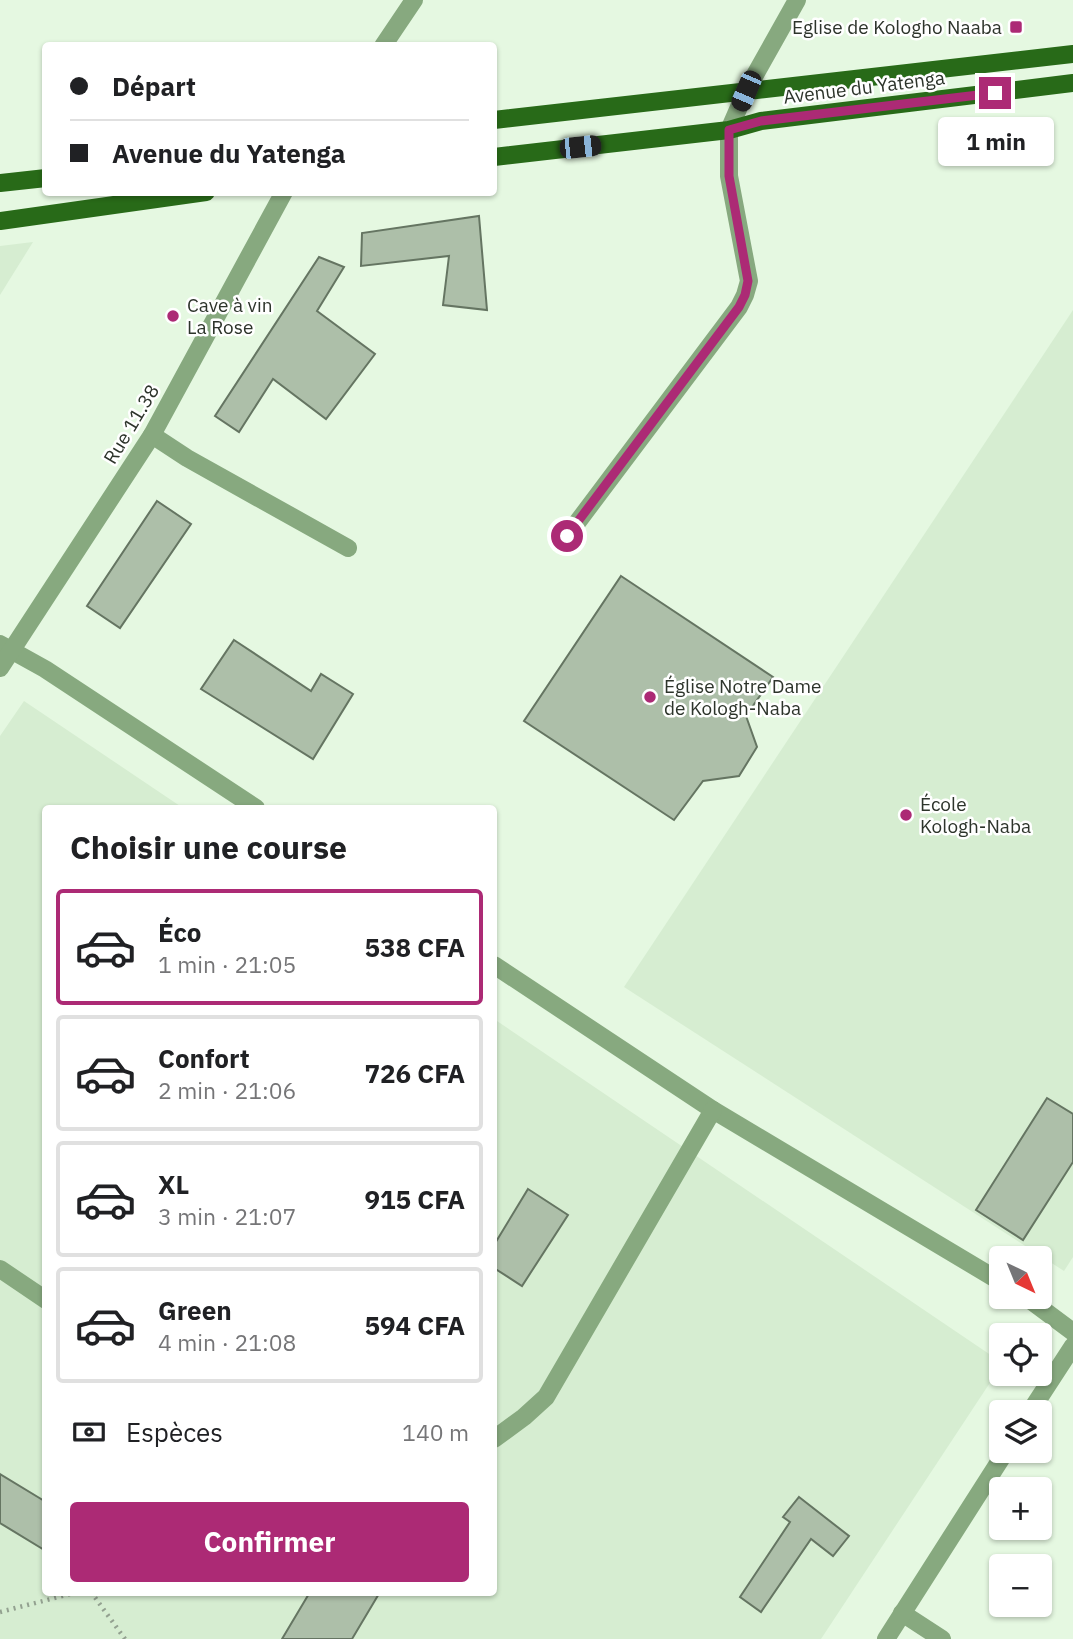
<!DOCTYPE html>
<html lang="fr">
<head>
<meta charset="utf-8">
<style>
  body { margin:0; font-family:"IBM Plex Sans",sans-serif; background:#f2f2f2; color:#202124; height:100vh; display:flex; flex-direction:column; font-size:26px; white-space:nowrap }
  * { box-sizing:border-box; margin:0 }
  p { font-size:23px; color:#757577 }
  .icon { flex:none; width:38px; height:38px; fill:none; stroke:currentColor; stroke-width:2; stroke-linecap:round; stroke-linejoin:round }
  .map { position:relative; flex:1; overflow:hidden }
  .side { position:absolute; left:42px; top:805px; width:455px; height:791px; display:flex; flex-direction:column; background:#fff; border-radius:7px; box-shadow:0 2px 5px #0004 }
  .side>* { flex:none }
  .hud { position:absolute; left:42px; top:42px; width:455px; height:154px; border-radius:7px; box-shadow:0 2px 5px #0004; display:grid; align-content:center; height:154px; padding:0 28px; background:#fff }
  .needle { width:46px; rotate:137deg }
  .buttons { position:absolute; left:989px; top:1246px; display:grid; gap:14px }
  .buttons a { display:grid; place-items:center; width:63px; height:63px; border-radius:7px; background:#fff; box-shadow:0 2px 5px #0004; font-size:35px }
  .end { position:absolute; width:32px; height:32px; margin:-16px; border:9px solid #ac2a75; background:#fff; box-shadow:0 0 0 4px #fff }
  .from { border-radius:50% }
  .bubble { position:absolute; height:49px; border-radius:7px; background:#fff; box-shadow:0 2px 5px #0004; font-size:23px; font-weight:700; line-height:49px; text-align:center }
  .car { position:absolute; width:21px; height:42px; margin:-21px -10px; border-radius:9px; box-shadow:0 0 5px 2px #0007; background:linear-gradient(#222 24%,#8ab4d8 0 40%,#222 0 76%,#8ab4d8 0 86%,#222 0) }
  .hud b { display:flex; align-items:center; gap:24px; height:66px; font-size:26px }
  .hud b+b { border-top:2px solid #e0e0e0 }
  .hud i { width:18px; height:18px; background:#202124 }
  ul { padding:0; list-style:none }
  li { display:flex; align-items:center; gap:21px; height:116px; margin:0 14px 10px; padding:0 14px; border:4px solid #e0e0e0; border-radius:7px }
  li div { flex:1 }
  li b { display:block; font-size:26px }
  li em { font-style:normal; font-weight:700 }
  li.on { border-color:#ac2a75 }
  li>.icon { width:63px; height:63px; stroke-width:1.5 }
  h2 { padding:0 28px; font-size:32px; line-height:84px }
  .pay { display:flex; align-items:center; gap:18px; height:77px; padding:0 28px; font-size:26px }
  .pay p { margin-inline-start:auto }
  .button { display:flex; gap:14px; margin-top:auto; padding:14px 28px }
  .button a { flex:1; height:80px; border-radius:7px; background:#ac2a75; color:#fff; font-size:28px; font-weight:700; line-height:80px; text-align:center }
  .map>svg:first-child { display:block }
  .built { fill:#d6edd1 }
  .building { fill:#adbfa9; stroke:#657562; stroke-width:2 }
  .lines { fill:none; stroke-linecap:round; stroke-linejoin:round }
  .path { stroke:#93a190; stroke-width:4.5; stroke-dasharray:2 5; stroke-linecap:butt }
  .minor { stroke:#87a97f; stroke-width:18 }
  .major { stroke:#286a18; stroke-width:18 }
  .route { stroke:#ac2a75; stroke-width:9 }
  .poi-dot { fill:#ac2a75; stroke:#fff; stroke-width:2.5 }
  .labels { text-anchor:middle; stroke-width:5; stroke-linejoin:round; paint-order:stroke }
  .poi-label { font-size:19px; fill:#2d342b; stroke:#fff; text-anchor:start }
  .street-label { font-size:19px; fill:#2d342b; stroke:#fff }
</style>
</head>
<body>
<div class="map">
<svg width="1073" height="1639" viewBox="0 0 1073 1639">
  <rect width="100%" height="100%" fill="#e5f8e1"/>
  <g class="built">
    <polygon points="33,242 0,295 0,246"/>
    <polygon points="1073,310 1073,1257 1064,1271 624,987"/>
    <polygon points="24,701 183,808 46,808 46,1592 494,1592 494,1019 1001,1362 1001,1366 821,1639 0,1639 0,736"/>
  </g>
  <g class="building">
    <polygon points="479,216 487,310 443,305 449,256 361,266 362,233"/>
    <polygon points="319,257 344,267 317,311 375,354 326,419 273,379 239,432 215,416"/>
    <polygon points="157,501 191,524 120,628 87,606"/>
    <polygon points="621,576 773,677 746,716 757,747 739,776 703,781 674,820 524,721"/>
    <polygon points="234,640 311,691 321,674 353,694 313,759 201,689"/>
    <polygon points="1047,1098 1073,1114 1073,1162 1023,1240 976,1210"/>
    <polygon points="528,1189 568,1215 522,1286 494,1268 494,1245"/>
    <polygon points="0,1474 46,1502 46,1551 0,1523"/>
    <polygon points="799,1497 849,1536 833,1556 811,1539 761,1612 740,1597 790,1522 783,1517"/>
    <polygon points="310,1592 380,1592 352,1639 282,1639"/>
  </g>
  <g class="lines">
    <g class="path">
      <polyline points="91,1592 125,1639"/>
      <polyline points="0,1612 78,1592"/>
    </g>
    <g class="minor">
      <polyline points="383,46 414,0"/>
      <polyline points="152,435 187,458 348,548"/>
      <polyline points="567,536 739,307 745,295 749,281 729,176 729,130 746,91 797,0"/>
      <polyline points="0,644 45,669 256,808"/>
      <polyline points="0,668 152,435 284,192"/>
      <polyline points="494,965 713,1110 1001,1282"/>
      <polyline points="0,1269 46,1300"/>
      <polyline points="1026,1297 1073,1332"/>
      <polyline points="1030,1412 1073,1346"/>
      <polyline points="494,1439 524,1417 546,1397 713,1110"/>
      <polyline points="902,1613 942,1639"/>
      <polyline points="886,1639 1006,1451"/>
    </g>
    <g class="major">
      <polyline points="494,120 1073,54"/>
      <polyline points="494,157 729,130 761,121 1073,83"/>
      <polyline points="0,183 46,178"/>
      <polyline points="0,221 206,192"/>
    </g>
  </g>
  <g class="lines">
    <polyline class="route" points="567,536 739,307 745,295 748,281 729,176 729,130 761,121 995,93"/>
  </g>
  <g class="poi-dot">
    <rect x="1009" y="20" width="14" height="14" rx="3.5"/>
    <circle cx="173" cy="316" r="7"/>
    <circle cx="650" cy="697" r="7"/>
    <circle cx="906" cy="815" r="7"/>
  </g>
  <g class="labels">
    <g class="poi-label">
      <text x="1002" y="34" text-anchor="end">Eglise de Kologho Naaba</text>
      <text x="187" y="312">Cave à vin<tspan x="187" dy="22">La Rose</tspan></text>
      <text x="664" y="693">Église Notre Dame<tspan x="664" dy="22">de Kologh-Naba</tspan></text>
      <text x="920" y="811">École<tspan x="920" dy="22">Kologh-Naba</tspan></text>
    </g>
    <g class="street-label">
      <text transform="translate(864 87) rotate(-7)" y="7">Avenue du Yatenga</text>
      <text transform="translate(131 424) rotate(-59)" y="7">Rue 11.38</text>
    </g>
  </g>
</svg>
<div class="buttons">
<a><svg class="needle" viewBox="-14 -14 28 28"><path d="M0-13l5 13h-10z" fill="#e53935"/><path d="M0 13l5-13h-10z" fill="#757577"/></svg></a>
<a><svg class="icon" aria-label="locate" viewBox="0 0 24 24"><circle cx="12" cy="12" r="6"/><path d="M12 2v4M12 18v4M2 12h4M18 12h4"/></svg></a>
<a><svg class="icon" aria-label="layers" viewBox="0 0 24 24"><path d="M12 4l9 5-9 5-9-5zM3 14l9 5 9-5"/></svg></a>
<a>+</a>
<a>−</a>
</div>
<i class="end from" style="left:567px;top:536px"></i>
<i class="end" style="left:995px;top:93px"></i>
<div class="bubble" style="left:938px;top:117px;width:116px">1 min</div>
<i class="car" style="left:746px;top:91px;rotate:203deg"></i>
<i class="car" style="left:580px;top:147px;rotate:84deg"></i>
<div class="hud">
<b><i class="from"></i>Départ</b>
<b><i></i>Avenue du Yatenga</b>
</div>
<section class="side">
<h2>Choisir une course</h2>
<ul>
<li class="on"><svg class="icon" aria-label="car" viewBox="0 0 24 24"><path d="M5 17H2v-5l4-1 3-4h7l3 4 3 1v5h-3M9 17h6M6 11h13"/><circle cx="7" cy="17" r="2"/><circle cx="17" cy="17" r="2"/></svg><div><b>Éco</b><p>1 min · 21:05</p></div><em>538 CFA</em></li>
<li><svg class="icon" aria-label="car" viewBox="0 0 24 24"><path d="M5 17H2v-5l4-1 3-4h7l3 4 3 1v5h-3M9 17h6M6 11h13"/><circle cx="7" cy="17" r="2"/><circle cx="17" cy="17" r="2"/></svg><div><b>Confort</b><p>2 min · 21:06</p></div><em>726 CFA</em></li>
<li><svg class="icon" aria-label="car" viewBox="0 0 24 24"><path d="M5 17H2v-5l4-1 3-4h7l3 4 3 1v5h-3M9 17h6M6 11h13"/><circle cx="7" cy="17" r="2"/><circle cx="17" cy="17" r="2"/></svg><div><b>XL</b><p>3 min · 21:07</p></div><em>915 CFA</em></li>
<li><svg class="icon" aria-label="car" viewBox="0 0 24 24"><path d="M5 17H2v-5l4-1 3-4h7l3 4 3 1v5h-3M9 17h6M6 11h13"/><circle cx="7" cy="17" r="2"/><circle cx="17" cy="17" r="2"/></svg><div><b>Green</b><p>4 min · 21:08</p></div><em>594 CFA</em></li>
</ul>
<div class="pay"><svg class="icon" aria-label="cash" viewBox="0 0 24 24"><path d="M3 7h18v10H3z"/><circle cx="12" cy="12" r="2"/></svg>Espèces<p>140 m</p></div>
<div class="button"><a>Confirmer</a></div>
</section>
</div>
</body>
</html>
